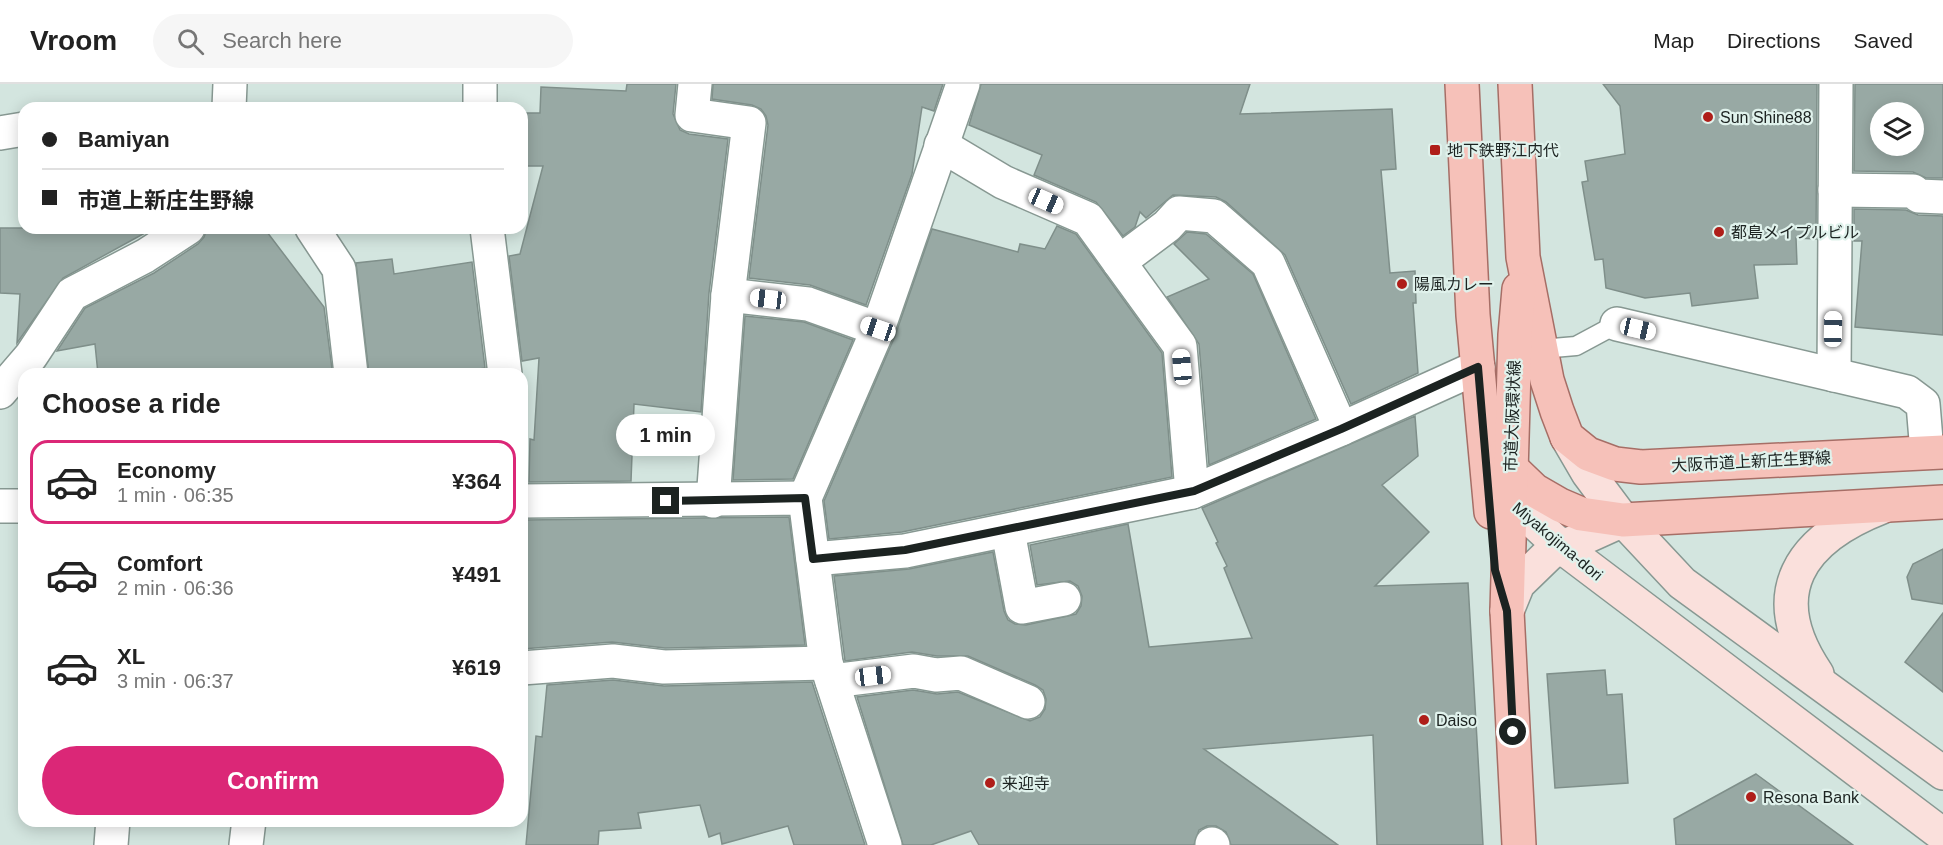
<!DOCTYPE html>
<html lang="en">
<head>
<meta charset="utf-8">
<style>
  body { margin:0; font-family:Arial,"Noto Sans JP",sans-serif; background:#f6f6f6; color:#222; height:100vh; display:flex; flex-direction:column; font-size:22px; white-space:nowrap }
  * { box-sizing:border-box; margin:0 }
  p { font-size:20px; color:#767676 }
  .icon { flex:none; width:33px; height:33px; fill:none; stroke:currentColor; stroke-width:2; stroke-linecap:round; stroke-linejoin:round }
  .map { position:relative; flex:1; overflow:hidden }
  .panel { position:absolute; left:18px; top:284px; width:510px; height:459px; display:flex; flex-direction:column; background:#fff; border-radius:18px; box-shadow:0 3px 15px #0003 }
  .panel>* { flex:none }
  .top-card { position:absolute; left:18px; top:18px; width:510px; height:132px; border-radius:18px; box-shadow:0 3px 15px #0003; display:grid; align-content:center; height:132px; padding:0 24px; background:#fff }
  .buttons { position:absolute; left:1870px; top:18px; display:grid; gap:12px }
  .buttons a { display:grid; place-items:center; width:54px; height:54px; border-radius:50%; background:#fff; box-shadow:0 3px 15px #0003; font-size:30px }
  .end { position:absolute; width:27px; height:27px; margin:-14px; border:8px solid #1c2321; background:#fff; box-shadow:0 0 0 3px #fff }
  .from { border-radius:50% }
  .bubble { position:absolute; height:42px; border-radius:21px; background:#fff; box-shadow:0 3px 15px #0003; font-size:20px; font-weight:700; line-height:42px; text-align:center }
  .car { position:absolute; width:18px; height:36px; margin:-18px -9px; border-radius:8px; box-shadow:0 0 4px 2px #0007; background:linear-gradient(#fff 24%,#345 0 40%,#fff 0 76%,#345 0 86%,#fff 0) }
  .top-card b { display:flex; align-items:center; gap:21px; height:57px; font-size:22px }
  .top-card b+b { border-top:2px solid #e0e0e0 }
  .top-card i { width:15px; height:15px; background:#222 }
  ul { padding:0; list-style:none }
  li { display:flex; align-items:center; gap:18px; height:84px; margin:0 12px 9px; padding:0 12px; border:3px solid transparent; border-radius:18px }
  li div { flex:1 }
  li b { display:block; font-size:22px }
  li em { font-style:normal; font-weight:700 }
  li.active { border-color:#db2777 }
  li>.icon { width:54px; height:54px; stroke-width:1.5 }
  h2 { padding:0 24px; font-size:27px; line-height:72px }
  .cta { display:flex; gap:12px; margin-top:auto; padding:12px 24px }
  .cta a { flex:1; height:69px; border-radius:36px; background:#db2777; color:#fff; font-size:24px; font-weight:700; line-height:69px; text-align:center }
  header { display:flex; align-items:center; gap:36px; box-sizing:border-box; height:84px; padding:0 30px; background:#fff; border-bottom:2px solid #e0e0e0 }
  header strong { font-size:28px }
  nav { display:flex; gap:33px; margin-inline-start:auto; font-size:21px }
  .search { width:420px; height:54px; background:#f6f6f6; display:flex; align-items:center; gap:15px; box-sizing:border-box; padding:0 21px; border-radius:33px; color:#767676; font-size:22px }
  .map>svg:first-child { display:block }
  .building { fill:#98a9a4; stroke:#7f8f8a; stroke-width:1.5; fill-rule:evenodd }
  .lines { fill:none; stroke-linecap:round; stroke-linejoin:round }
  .lane-casing { stroke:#879892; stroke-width:21 }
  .street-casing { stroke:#879892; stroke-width:36 }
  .secondary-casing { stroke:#879892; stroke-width:36 }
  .primary-casing { stroke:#a66e66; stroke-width:36 }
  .lane { stroke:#fff; stroke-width:18 }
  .street { stroke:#fff; stroke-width:33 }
  .secondary { stroke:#fae0dc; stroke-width:33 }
  .primary { stroke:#f6c1b9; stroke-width:33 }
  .route { stroke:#1c2321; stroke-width:8 }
  .poi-dot { fill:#af1e19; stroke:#e0f2ec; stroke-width:2 }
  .labels { text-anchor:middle; stroke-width:4.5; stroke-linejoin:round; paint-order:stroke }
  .poi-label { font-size:16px; fill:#1c2321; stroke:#e0f2ec; text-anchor:start }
  .street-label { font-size:16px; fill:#1c2321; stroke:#e0f2ec }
</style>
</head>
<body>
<header>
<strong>Vroom</strong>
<div class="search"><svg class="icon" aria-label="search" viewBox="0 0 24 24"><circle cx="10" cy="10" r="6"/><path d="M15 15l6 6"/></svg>Search here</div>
<nav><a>Map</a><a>Directions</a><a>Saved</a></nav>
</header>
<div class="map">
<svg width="1943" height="761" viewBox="0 0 1943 761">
  <rect width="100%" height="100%" fill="#d3e5df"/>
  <g class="building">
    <polygon points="627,0 676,0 673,30 680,46 689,50 728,55 709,209 701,328 634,320 631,397 529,398 530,355 534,356 539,274 522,277 509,172 520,170 543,82 522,82 522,29 540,29 541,3 626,7"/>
    <polygon points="713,0 943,0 934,27 922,23 912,90 866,221 810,201 749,194 768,41 766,32 761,25 752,21 712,15"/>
    <polygon points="981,0 1250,0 1240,30 1392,25 1396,85 1381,86 1390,189 1415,187 1416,219 1413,219 1418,289 1351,320 1285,171 1226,118 1216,113 1173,111 1146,134 1140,128 1135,143 1123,152 1096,118 1034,91 1042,71 969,41"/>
    <polygon points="1603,0 1817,0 1816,155 1796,154 1797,180 1754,181 1758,214 1692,222 1690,209 1645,214 1606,204 1603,175 1595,176 1582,98 1588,97 1585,77 1625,70 1620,22"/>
    <path d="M1855 0H1943V94H1926L1913 88 1854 87ZM1881 28H1914V62H1881Z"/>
    <polygon points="1854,125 1906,126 1918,131 1943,132 1943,251 1855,243 1862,157 1854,157"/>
    <polygon points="1057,142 1076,150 1162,269 1172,393 902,448 829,455 824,417 895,252 932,145 1018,168 1020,160 1045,165"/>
    <polygon points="0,144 154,144 63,194 17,259 20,210 0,209"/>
    <polygon points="207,144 264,144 324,223 332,285 278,290 98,290 95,260 57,267 85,224 154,189 198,160 204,153"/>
    <polygon points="1187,148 1206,150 1253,190 1316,335 1209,381 1199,260 1167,213 1209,195 1174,160"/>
    <polygon points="392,175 394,190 472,178 485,284 453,290 430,290 429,285 369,290 356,179"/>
    <polygon points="745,232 804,238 853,256 793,395 733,396"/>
    <polygon points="1415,332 1418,372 1382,401 1429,448 1375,502 1468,499 1483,761 1377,761 1373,651 1204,665 1338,761 1231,761 1226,748 1216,742 1207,742 1199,746 1194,761 979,761 971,747 931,761 903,761 857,613 913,606 937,610 958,608 1030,637 1040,633 1045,625 1046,615 1043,606 1035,601 968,572 937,572 912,568 845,577 834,492 909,485 993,468 1004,527 1008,536 1015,540 1026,541 1076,530 1081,522 1082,512 1078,502 1070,497 1037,501 1030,461 1128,440 1149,563 1252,554 1224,484 1227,482 1216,459 1218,458 1202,424"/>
    <polygon points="789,433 805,561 665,564 612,558 522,565 524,436"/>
    <polygon points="1943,465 1943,520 1912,515 1907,493 1913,480"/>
    <polygon points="1943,529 1943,608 1905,578"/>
    <polygon points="1605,586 1607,611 1622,610 1628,699 1555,704 1547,590"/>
    <polygon points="613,596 664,602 812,598 865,761 794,761 788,742 722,760 720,749 709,753 700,721 638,729 641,744 599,747 598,761 526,761 536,652 542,653 547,601"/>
    <polygon points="1756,690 1853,761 1676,761 1674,735"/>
  </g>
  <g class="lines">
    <g class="lane-casing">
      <polyline id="lane" points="1541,265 1576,262 1617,240"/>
    </g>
    <g class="street-casing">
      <g id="street">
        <polyline points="480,0 480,24"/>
        <polyline points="695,0 692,31 749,39 728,211 713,417"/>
        <polyline points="229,24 230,0"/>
        <polyline points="0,49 24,45"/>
        <polyline points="941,61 1003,98 1088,135 1119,178 1180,262 1192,408"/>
        <polyline points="1835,106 1913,107 1919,112 1943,113"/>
        <polyline points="312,144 339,185 351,290"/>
        <polyline points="487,144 505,290"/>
        <polyline points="1119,178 1167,142 1179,129 1214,132 1268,179 1341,345"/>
        <polyline points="728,211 808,220 878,245"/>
        <polyline points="1617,240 1907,308 1923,320 1927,368"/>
        <polyline points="1834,291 1836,0"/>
        <polyline points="0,308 31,272 72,210 145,172 188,144"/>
        <polyline points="805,414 878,245 963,0"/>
        <polyline points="522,417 805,414 826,579 885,761"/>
        <polyline points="0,422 24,422"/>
        <polyline points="1008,447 1022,523 1064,515"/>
        <polyline points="813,475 905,467 1192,408 1341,345 1478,283"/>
        <polyline points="522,584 613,577 664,583 826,579"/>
        <polyline points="832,597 914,587 936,591 961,589 1028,618"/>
        <polyline points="1212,760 1213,761"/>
        <polyline points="111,761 113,736"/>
        <polyline points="246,761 249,736"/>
      </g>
    </g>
    <g class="secondary-casing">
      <g id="secondary">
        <polyline points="1567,353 1588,389 1623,436 1682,499 1943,689"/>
        <polyline points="1504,397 1509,415 1558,460 1943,751"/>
        <polyline points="1507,527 1518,500 1550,469 1623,436"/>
        <path d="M1817 590C1762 509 1800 455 1882 423"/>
      </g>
    </g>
    <g class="primary-casing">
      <g id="primary">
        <polyline points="1462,0 1473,231 1491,428"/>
        <polyline points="1515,0 1523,173 1547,296 1557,327 1567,353 1588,370 1615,380 1641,383 1943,368"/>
        <polyline points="1505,370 1511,384 1534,406 1560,421 1581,430 1623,436 1943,418"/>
        <polyline points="1519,761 1507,527 1515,251 1519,205"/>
      </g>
    </g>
    <use href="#lane" class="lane"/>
    <use href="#street" class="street"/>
    <use href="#secondary" class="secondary"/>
    <use href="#primary" class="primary"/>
  </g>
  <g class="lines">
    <polyline class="route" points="666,417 805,414 813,475 905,466 1194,407 1341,345 1478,283 1495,486 1507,527 1513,648"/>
  </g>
  <g class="poi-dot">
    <circle cx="1708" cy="33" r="6"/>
    <rect x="1429" y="60" width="12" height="12" rx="3"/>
    <circle cx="1719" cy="148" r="6"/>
    <circle cx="1402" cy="200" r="6"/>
    <circle cx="1424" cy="636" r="6"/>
    <circle cx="990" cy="699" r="6"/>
    <circle cx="1751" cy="713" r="6"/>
  </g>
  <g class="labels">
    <g class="poi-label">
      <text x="1720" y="39">Sun Shine88</text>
      <text x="1447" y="72">地下鉄野江内代</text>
      <text x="1731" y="154">都島メイプルビル</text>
      <text x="1414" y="206">陽風カレー</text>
      <text x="1436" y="642">Daiso</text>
      <text x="1002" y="705">来迎寺</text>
      <text x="1763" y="719">Resona Bank</text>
    </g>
    <g class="street-label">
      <text transform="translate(1512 332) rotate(-88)" y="6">市道大阪環状線</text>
      <text transform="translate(1751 377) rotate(-3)" y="6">大阪市道上新庄生野線</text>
      <text transform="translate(1558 457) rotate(40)" y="6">Miyakojima-dori</text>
    </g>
  </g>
</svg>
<div class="buttons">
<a><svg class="icon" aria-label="layers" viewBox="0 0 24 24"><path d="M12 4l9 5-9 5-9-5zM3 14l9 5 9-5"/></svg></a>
</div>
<i class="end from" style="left:1513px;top:648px"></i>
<i class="end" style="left:666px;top:417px"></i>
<div class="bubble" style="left:616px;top:330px;width:99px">1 min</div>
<i class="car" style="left:1046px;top:117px;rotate:114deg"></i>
<i class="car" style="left:768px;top:215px;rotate:277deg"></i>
<i class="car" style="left:878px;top:245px;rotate:289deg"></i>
<i class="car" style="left:1638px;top:245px;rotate:103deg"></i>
<i class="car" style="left:1833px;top:245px;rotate:1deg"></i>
<i class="car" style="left:1182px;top:283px;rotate:355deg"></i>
<i class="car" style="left:873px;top:592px;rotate:83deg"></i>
<div class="top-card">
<b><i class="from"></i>Bamiyan</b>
<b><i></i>市道上新庄生野線</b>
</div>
<section class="panel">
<h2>Choose a ride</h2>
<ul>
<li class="active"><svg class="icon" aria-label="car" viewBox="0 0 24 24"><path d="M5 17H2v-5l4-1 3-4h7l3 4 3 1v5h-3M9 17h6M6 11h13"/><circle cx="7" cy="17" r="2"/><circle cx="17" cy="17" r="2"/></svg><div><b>Economy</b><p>1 min · 06:35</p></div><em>¥364</em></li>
<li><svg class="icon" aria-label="car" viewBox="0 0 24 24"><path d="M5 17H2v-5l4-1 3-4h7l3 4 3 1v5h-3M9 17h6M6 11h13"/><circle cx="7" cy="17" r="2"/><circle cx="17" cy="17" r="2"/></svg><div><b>Comfort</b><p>2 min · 06:36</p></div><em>¥491</em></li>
<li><svg class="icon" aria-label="car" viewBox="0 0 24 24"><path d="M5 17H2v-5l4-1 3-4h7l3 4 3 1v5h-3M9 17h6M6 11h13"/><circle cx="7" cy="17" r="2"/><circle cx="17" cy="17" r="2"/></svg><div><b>XL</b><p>3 min · 06:37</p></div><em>¥619</em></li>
</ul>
<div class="cta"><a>Confirm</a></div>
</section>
</div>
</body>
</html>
